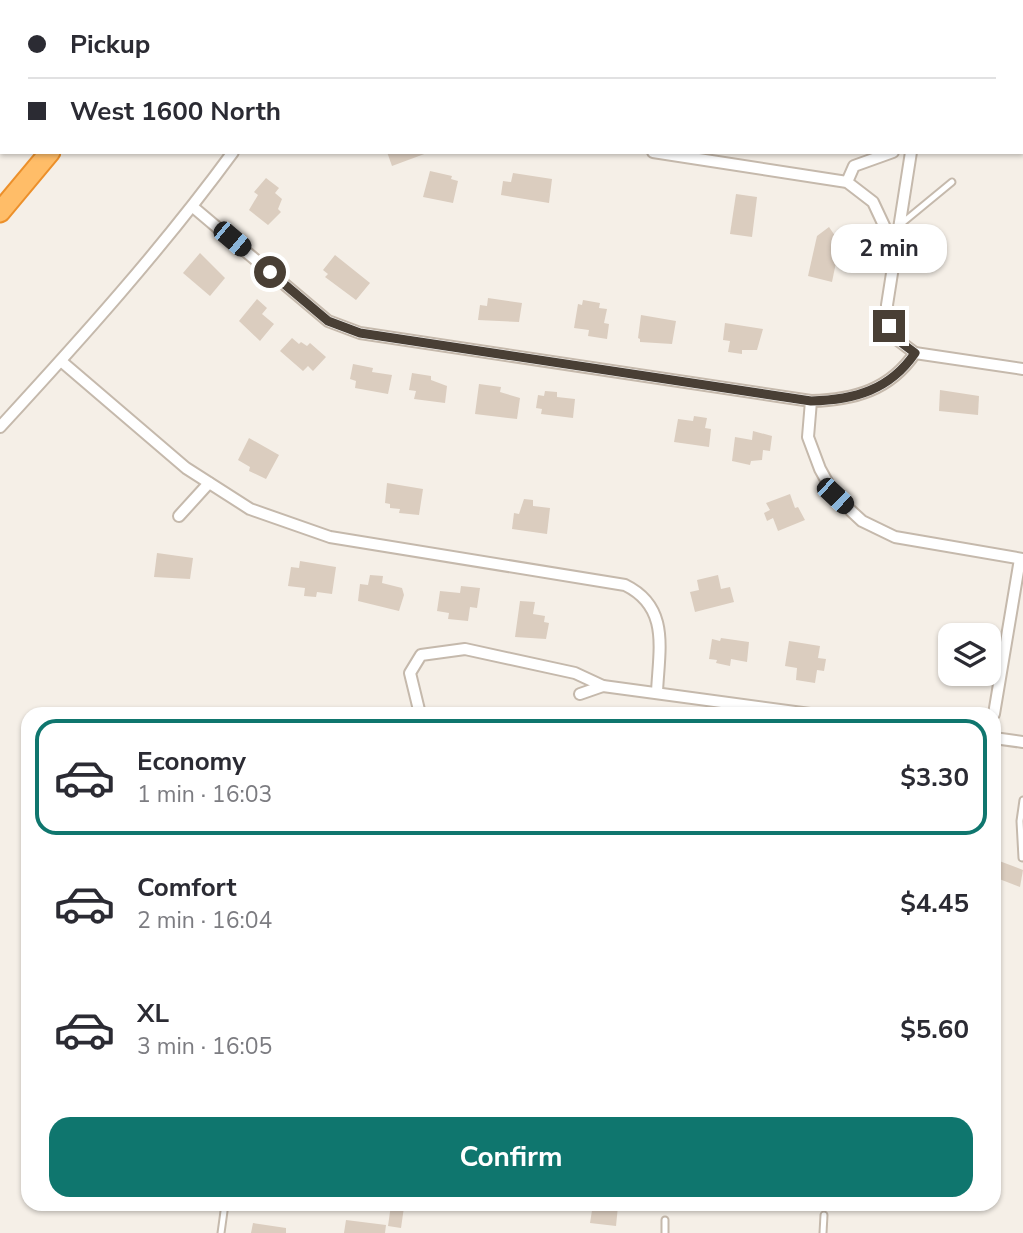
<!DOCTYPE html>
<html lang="en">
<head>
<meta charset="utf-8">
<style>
  body { margin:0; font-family:"Nunito Sans",sans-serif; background:#f2f2f3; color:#2b2b33; height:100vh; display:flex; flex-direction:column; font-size:26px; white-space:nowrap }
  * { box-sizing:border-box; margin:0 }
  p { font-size:23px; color:#7c7c81 }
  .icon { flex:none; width:38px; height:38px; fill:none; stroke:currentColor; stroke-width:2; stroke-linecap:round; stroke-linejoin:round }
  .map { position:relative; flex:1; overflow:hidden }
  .drawer { position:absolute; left:21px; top:707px; width:980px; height:504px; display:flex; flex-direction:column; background:#fff; border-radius:21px; box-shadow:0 2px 5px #0004 }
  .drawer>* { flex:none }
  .hud { position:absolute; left:0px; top:0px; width:1024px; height:154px; box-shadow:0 2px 5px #0004; display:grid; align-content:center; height:154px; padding:0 28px; background:#fff }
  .fabs { position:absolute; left:938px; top:623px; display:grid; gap:14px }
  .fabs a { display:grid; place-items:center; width:63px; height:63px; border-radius:14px; background:#fff; box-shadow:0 2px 5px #0004; font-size:35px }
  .end { position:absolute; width:32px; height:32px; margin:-16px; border:9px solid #493f35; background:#fff; box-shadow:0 0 0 4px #fff }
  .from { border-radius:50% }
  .bubble { position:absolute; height:49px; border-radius:21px; background:#fff; box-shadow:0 2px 5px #0004; font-size:23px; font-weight:700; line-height:49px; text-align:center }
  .car { position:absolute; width:21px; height:42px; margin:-21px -10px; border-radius:9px; box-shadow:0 0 5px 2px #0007; background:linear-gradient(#222 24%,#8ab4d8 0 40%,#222 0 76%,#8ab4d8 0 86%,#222 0) }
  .hud b { display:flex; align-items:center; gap:24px; height:66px; font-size:26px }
  .hud b+b { border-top:2px solid #e1e1e2 }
  .hud i { width:18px; height:18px; background:#2b2b33 }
  ul { padding:12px 0 0; list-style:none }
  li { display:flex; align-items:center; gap:21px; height:116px; margin:0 14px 10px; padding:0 14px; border:4px solid transparent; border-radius:21px }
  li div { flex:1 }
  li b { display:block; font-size:26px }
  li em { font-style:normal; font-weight:700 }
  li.current { border-color:#0f766e }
  li>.icon { width:63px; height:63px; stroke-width:1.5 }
  .button { display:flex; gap:14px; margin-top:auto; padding:14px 28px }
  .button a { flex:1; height:80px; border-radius:21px; background:#0f766e; color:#fff; font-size:28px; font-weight:700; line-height:80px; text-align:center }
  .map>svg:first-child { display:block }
  .green { fill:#d7edad }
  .building { fill:#dbcdbf }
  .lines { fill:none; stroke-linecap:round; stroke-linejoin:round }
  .service-casing { stroke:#c5b9ac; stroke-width:9 }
  .minor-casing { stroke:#c5b9ac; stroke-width:14 }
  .motorway-casing { stroke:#ec902b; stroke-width:23 }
  .service { stroke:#fff; stroke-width:5 }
  .minor { stroke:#fff; stroke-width:10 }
  .motorway { stroke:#ffbd68; stroke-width:19 }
  .route { stroke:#493f35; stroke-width:9 }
</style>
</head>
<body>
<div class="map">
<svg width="1023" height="1233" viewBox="0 0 1023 1233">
  <rect width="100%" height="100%" fill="#f5efe7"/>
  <polygon class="green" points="588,0 1023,0 1023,60 1022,2"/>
  <g class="building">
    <polygon points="387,152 427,152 427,153 392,166"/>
    <polygon points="430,171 452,176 451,179 458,181 453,203 423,197"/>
    <polygon points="513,173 552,179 549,203 501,195 503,181 511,182"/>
    <polygon points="266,178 279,188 275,193 282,199 278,209 281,212 268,225 249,210 258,195 254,192"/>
    <polygon points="736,194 757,197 752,237 730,234"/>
    <polygon points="829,227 840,243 832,282 808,276 817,236"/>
    <polygon points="200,253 225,278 210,296 183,273"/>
    <polygon points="335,255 370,283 356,300 325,277 328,274 323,270"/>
    <polygon points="488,298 522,303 519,322 478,320 480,305 487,306"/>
    <polygon points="257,299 267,308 262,314 274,324 260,341 239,321"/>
    <polygon points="583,300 600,303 599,308 607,309 604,323 609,324 607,339 588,336 589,330 574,328 578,304 582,305"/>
    <polygon points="641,315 676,321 672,344 640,342 640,339 638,338"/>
    <polygon points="725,323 763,329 757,350 742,350 742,354 728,352 730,341 723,340"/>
    <polygon points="292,338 299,344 301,342 307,346 310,343 326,357 313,371 308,366 303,371 280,351"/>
    <polygon points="353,364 373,368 372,372 392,375 388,394 355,388 356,381 350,379"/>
    <polygon points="412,373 431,376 431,380 447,386 445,403 414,399 416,391 409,390"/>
    <polygon points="479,384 501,387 500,392 520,398 517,419 475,414"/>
    <polygon points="940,390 979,396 978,415 939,411"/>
    <polygon points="545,391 557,392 557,397 575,399 573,418 541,414 542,409 536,408 538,395 544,396"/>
    <polygon points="694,416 707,418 705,428 711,429 709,447 674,442 678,419 693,421"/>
    <polygon points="753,431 772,436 770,451 763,450 762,460 751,461 750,465 732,461 735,437 752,440"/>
    <polygon points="249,438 279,455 266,479 249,471 250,467 238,460"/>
    <polygon points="387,483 423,489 419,515 399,513 400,509 390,508 390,504 385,503"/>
    <polygon points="790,494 795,508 798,507 805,520 778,531 773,518 767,521 764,513 770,510 766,503"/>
    <polygon points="524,499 533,500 533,506 550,508 547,534 512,529 514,513 519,514"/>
    <polygon points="157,553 193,558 190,579 154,577"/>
    <polygon points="300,561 336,567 332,594 317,592 316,597 304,596 305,588 288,586 291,567 299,568"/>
    <polygon points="370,575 383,576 382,583 402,588 404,595 399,611 358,601 360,584 368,585"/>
    <polygon points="718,575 721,589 730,587 734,602 695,612 690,592 699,590 697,580"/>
    <polygon points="461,586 480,588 477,608 470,607 468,621 448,619 449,613 437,611 440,591 460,593"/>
    <polygon points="520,601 535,602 533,614 545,616 544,622 549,623 546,639 515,637"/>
    <polygon points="721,638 749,642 747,662 731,659 730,666 716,663 717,660 709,659 712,639 720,641"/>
    <polygon points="789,641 820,646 818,658 826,659 824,671 817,670 815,683 796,680 797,668 785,666"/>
    <polygon points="994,859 1023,870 1020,887 994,877"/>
    <polygon points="593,1204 618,1206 616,1226 590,1223"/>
    <polygon points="391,1205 404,1207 401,1228 388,1226"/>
    <polygon points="346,1220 386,1225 385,1233 344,1233"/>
    <polygon points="253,1223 286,1228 286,1233 251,1233"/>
  </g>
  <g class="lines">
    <g class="service-casing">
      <g id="service">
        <polyline points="901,224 952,182"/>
        <polyline points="1022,858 1020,821 1023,800"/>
        <polyline points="221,1233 225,1204"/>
        <polyline points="665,1233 665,1220"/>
        <polyline points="823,1233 824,1215"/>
      </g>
    </g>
    <g class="minor-casing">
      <g id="minor">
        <polyline points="653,152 847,182 873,202 895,249"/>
        <polyline points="911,152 887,305 889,326 899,341 915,353 1023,369"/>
        <polyline points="847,182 854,166 893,152"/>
        <path d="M193 207 328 321 360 333 811 401C854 400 890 390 915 353"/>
        <path d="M61 361 186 468 250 509 330 537 625 585C670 607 659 649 657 692"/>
        <polyline points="811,401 808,437 820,469 835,496 862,521 895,537 1023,559"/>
        <path d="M0 427C81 339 162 249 233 152"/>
        <polyline points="179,516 209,483"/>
        <polyline points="580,694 603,686"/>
        <polyline points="420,714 410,673 421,655 465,649 575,673 603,686 810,714"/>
        <polyline points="994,714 1020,559"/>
        <polyline points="994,738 1023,742"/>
      </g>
    </g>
    <g class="motorway-casing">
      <g id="motorway">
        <polyline points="103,2 104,0"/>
        <polyline points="171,2 172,0"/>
        <polyline points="0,128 2,126"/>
        <polyline points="0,212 50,152"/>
      </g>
    </g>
    <use href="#service" class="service"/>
    <use href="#minor" class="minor"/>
    <use href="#motorway" class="motorway"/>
  </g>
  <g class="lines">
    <path class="route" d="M270 272 328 321 360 333 811 401C854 400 890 390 915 353L899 341 889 326"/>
  </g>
</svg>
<div class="fabs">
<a><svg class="icon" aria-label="layers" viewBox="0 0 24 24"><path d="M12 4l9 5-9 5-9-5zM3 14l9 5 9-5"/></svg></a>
</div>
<i class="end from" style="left:270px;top:272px"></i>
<i class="end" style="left:889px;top:326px"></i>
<div class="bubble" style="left:831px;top:224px;width:116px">2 min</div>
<i class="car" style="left:232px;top:239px;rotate:130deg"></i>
<i class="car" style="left:835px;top:496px;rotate:133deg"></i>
<div class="hud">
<b><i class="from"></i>Pickup</b>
<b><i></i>West 1600 North</b>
</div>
<section class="drawer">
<ul>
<li class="current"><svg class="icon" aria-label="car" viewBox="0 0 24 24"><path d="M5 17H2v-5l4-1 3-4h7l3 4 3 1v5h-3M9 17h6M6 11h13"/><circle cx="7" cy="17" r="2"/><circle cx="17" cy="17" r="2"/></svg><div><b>Economy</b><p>1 min · 16:03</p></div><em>$3.30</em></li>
<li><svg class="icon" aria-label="car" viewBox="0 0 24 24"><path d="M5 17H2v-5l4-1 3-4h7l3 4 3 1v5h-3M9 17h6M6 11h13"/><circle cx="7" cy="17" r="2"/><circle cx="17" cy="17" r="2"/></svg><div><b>Comfort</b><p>2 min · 16:04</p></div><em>$4.45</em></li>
<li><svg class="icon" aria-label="car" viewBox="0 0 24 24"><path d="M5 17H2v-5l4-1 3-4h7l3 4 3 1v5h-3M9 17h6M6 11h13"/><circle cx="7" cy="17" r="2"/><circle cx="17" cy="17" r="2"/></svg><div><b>XL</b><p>3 min · 16:05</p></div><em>$5.60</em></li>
</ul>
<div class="button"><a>Confirm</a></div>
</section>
</div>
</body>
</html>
